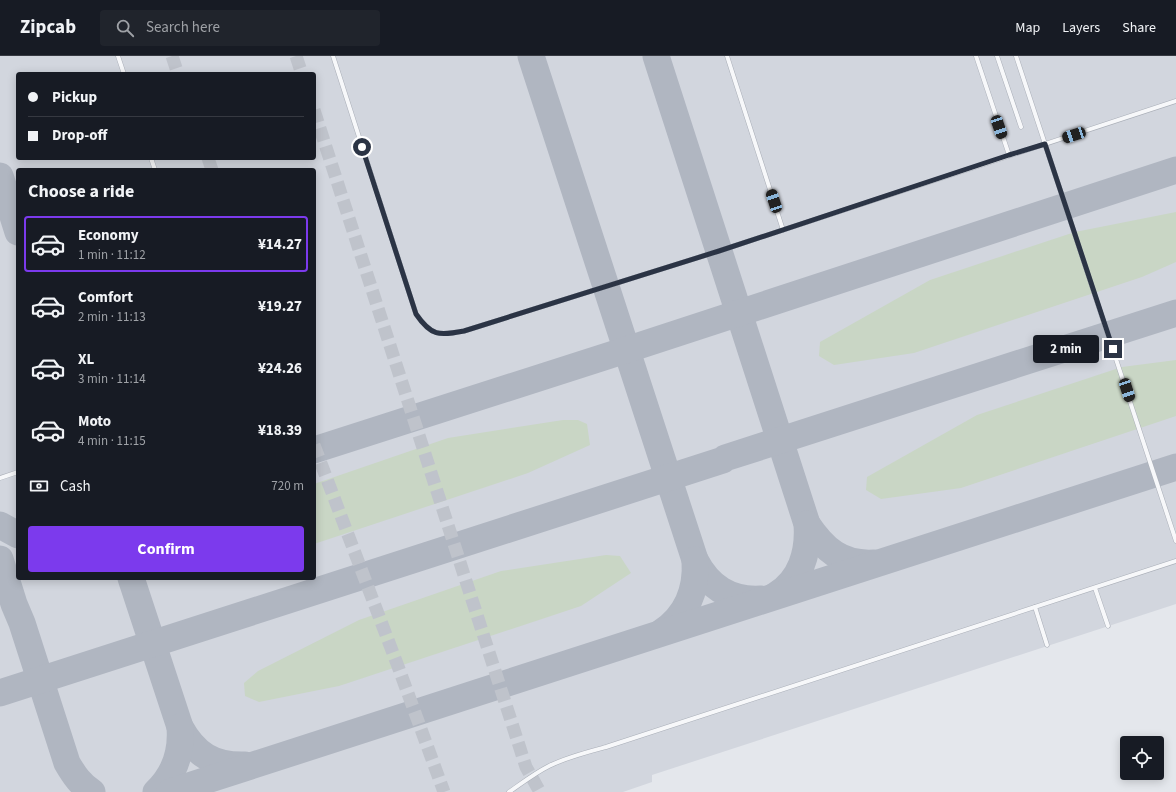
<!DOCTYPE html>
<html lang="en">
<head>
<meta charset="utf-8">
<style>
  body { margin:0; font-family:"Source Sans 3",sans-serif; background:#20242c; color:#f1f3f6; height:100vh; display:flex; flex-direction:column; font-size:15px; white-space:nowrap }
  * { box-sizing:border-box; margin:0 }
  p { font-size:13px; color:#9ea1a6 }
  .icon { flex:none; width:22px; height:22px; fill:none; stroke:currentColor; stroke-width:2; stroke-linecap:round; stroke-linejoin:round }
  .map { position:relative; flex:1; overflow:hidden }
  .sheet { position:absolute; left:16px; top:112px; width:300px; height:412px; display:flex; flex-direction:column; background:#171b24; border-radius:4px; box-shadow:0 2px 10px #0003 }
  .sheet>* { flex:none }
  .guide { position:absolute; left:16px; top:16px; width:300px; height:88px; border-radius:4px; box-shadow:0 2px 10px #0003; display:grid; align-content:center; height:88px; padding:0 12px; background:#171b24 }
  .tools { position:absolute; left:1120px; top:680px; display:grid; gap:8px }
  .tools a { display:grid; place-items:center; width:44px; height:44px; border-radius:4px; background:#171b24; box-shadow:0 2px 10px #0003; font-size:20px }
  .end { position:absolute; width:18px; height:18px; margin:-9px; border:5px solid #2b3445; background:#fff; box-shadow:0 0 0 2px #fff }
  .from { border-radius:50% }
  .bubble { position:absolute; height:28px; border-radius:4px; background:#171b24; box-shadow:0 2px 10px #0003; font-size:13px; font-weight:700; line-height:28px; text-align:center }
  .car { position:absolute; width:12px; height:24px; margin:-12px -6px; border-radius:5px; box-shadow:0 0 3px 1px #0007; background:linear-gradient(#222 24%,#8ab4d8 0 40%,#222 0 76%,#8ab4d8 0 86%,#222 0) }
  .guide b { display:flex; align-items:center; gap:14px; height:38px; font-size:15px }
  .guide b+b { border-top:1px solid #363941 }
  .guide i { width:10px; height:10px; background:#f1f3f6 }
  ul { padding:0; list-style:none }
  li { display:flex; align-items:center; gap:12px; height:56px; margin:0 8px 6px; padding:0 4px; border:2px solid transparent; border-radius:4px }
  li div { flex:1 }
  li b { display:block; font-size:15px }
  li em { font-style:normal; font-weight:700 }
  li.current { border-color:#7c3aed }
  li>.icon { width:36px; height:36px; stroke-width:1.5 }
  h2 { padding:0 12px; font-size:18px; line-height:48px }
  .pay { display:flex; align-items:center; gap:10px; height:44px; padding:0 12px; font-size:15px }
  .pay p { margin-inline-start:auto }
  .button { display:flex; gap:8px; margin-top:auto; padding:8px 12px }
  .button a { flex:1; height:46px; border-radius:4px; background:#7c3aed; color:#fff; font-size:16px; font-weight:700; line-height:46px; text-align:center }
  header { display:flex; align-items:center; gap:24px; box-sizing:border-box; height:56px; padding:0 20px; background:#171b24; border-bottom:1px solid #363941 }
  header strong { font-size:19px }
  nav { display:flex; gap:22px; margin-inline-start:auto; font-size:14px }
  .search { width:280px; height:36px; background:#20242c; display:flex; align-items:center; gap:10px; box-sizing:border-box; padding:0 14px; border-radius:4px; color:#9ea1a6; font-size:15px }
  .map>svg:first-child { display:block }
  .built { fill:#d2d6de; fill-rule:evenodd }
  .green { fill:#c9d6c5 }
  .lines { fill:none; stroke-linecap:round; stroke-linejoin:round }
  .taxiway { stroke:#b0b6c1; stroke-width:27 }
  .trunk-tunnel { stroke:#bfc3cb; stroke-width:13; stroke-dasharray:13 6; stroke-linecap:butt }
  .service-casing { stroke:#a9aeb7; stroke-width:5 }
  .service { stroke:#f7f8fa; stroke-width:4 }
  .route { stroke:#2b3445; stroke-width:5 }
</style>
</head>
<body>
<header>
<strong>Zipcab</strong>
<div class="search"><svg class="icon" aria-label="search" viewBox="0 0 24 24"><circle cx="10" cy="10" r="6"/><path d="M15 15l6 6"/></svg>Search here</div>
<nav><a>Map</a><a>Layers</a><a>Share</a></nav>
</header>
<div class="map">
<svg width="1176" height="736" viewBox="0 0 1176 736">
  <rect width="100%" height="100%" fill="#e4e7ec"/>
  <path class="built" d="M0 0H1176V548L652 719V726L623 736H0ZM18 18H314V102H18ZM18 114H314V522H18Z"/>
  <g class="green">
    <polygon points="1176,156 1176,206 1142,221 914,297 834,309 819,300 820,286 930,224 1075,176"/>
    <polygon points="1176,304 1176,360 961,432 881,443 866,434 867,421 977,359 1122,311"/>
    <polygon points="563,364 578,364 587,368 590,389 528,417 314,488 314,428 448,382"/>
    <polygon points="606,499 620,500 631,517 581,550 339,630 259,646 245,640 244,627 258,615 359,564 501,515"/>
  </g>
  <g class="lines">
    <g class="taxiway">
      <path d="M531 0 695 504C709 531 730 545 761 543"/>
      <path d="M656 0 807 468C809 496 801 524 776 539"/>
      <polyline points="0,120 18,176"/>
      <polyline points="314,394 626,294 1176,114"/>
      <path d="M807 468C824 493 841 509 874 507"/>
      <polyline points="0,469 18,479"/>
      <path d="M0 503 14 548 22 567 67 707C74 719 80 728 92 736"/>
      <path d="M131 522 180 671C195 698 213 710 245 709"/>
      <path d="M662 576C687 559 697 534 695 504"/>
      <polyline points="0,637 723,404 725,402 1176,257"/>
      <path d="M156 736C174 719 182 697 180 671"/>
      <polyline points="170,736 1176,411"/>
    </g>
    <g class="trunk-tunnel">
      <polyline points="172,0 178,18"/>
      <polyline points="296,0 302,18"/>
      <polyline points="314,54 526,711 540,736"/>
      <polyline points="208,102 212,114"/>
      <polyline points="314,389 399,613 444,736"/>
    </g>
    <g class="service-casing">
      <g id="service">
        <polyline points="118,0 124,18"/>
        <path d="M333 0 416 258C431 280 439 280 464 275L719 195 1176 45"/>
        <polyline points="727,0 783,174"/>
        <polyline points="976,0 1009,99"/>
        <polyline points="997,0 1021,71"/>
        <polyline points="1016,0 1176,485"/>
        <polyline points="151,102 155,114"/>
        <polyline points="0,422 18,416"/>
        <polyline points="1095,532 1108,570"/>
        <polyline points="1035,551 1047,589"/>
        <path d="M509 736C522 727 535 717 549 710 567 701 587 696 606 691L1176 505"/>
      </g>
    </g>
    <use href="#service" class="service"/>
  </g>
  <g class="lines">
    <path class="route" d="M362 91 416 258C431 280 439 280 464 275L719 195 1009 99 1045 88 1113 293"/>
  </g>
</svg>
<div class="tools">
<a><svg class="icon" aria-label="locate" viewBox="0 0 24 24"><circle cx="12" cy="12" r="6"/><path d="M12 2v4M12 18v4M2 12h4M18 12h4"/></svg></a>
</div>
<i class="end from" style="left:362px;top:91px"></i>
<i class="end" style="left:1113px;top:293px"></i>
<div class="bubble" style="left:1033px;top:279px;width:66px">2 min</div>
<i class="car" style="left:999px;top:71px;rotate:161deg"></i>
<i class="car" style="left:1074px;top:79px;rotate:252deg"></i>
<i class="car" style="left:774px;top:145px;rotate:342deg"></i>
<i class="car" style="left:1127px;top:334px;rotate:162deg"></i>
<div class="guide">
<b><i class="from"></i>Pickup</b>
<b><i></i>Drop-off</b>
</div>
<section class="sheet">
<h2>Choose a ride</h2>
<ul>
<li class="current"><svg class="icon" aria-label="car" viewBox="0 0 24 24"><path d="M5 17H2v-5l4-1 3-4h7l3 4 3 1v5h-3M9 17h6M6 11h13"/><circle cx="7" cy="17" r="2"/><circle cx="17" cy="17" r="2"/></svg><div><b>Economy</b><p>1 min · 11:12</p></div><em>¥14.27</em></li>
<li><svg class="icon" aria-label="car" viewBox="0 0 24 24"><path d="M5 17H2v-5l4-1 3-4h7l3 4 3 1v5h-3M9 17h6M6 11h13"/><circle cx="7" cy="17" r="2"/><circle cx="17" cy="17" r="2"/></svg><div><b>Comfort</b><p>2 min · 11:13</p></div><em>¥19.27</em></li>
<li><svg class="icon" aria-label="car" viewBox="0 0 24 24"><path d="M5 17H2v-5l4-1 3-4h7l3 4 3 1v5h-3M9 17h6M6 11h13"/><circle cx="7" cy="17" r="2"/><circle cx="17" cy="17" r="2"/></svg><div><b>XL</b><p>3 min · 11:14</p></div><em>¥24.26</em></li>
<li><svg class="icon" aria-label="car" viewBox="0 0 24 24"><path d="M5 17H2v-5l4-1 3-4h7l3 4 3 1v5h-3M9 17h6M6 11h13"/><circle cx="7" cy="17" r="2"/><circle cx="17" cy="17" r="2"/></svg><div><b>Moto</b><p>4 min · 11:15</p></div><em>¥18.39</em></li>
</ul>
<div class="pay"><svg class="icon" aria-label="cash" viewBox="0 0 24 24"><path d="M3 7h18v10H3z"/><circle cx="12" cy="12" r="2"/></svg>Cash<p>720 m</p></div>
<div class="button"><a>Confirm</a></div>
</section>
</div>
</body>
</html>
